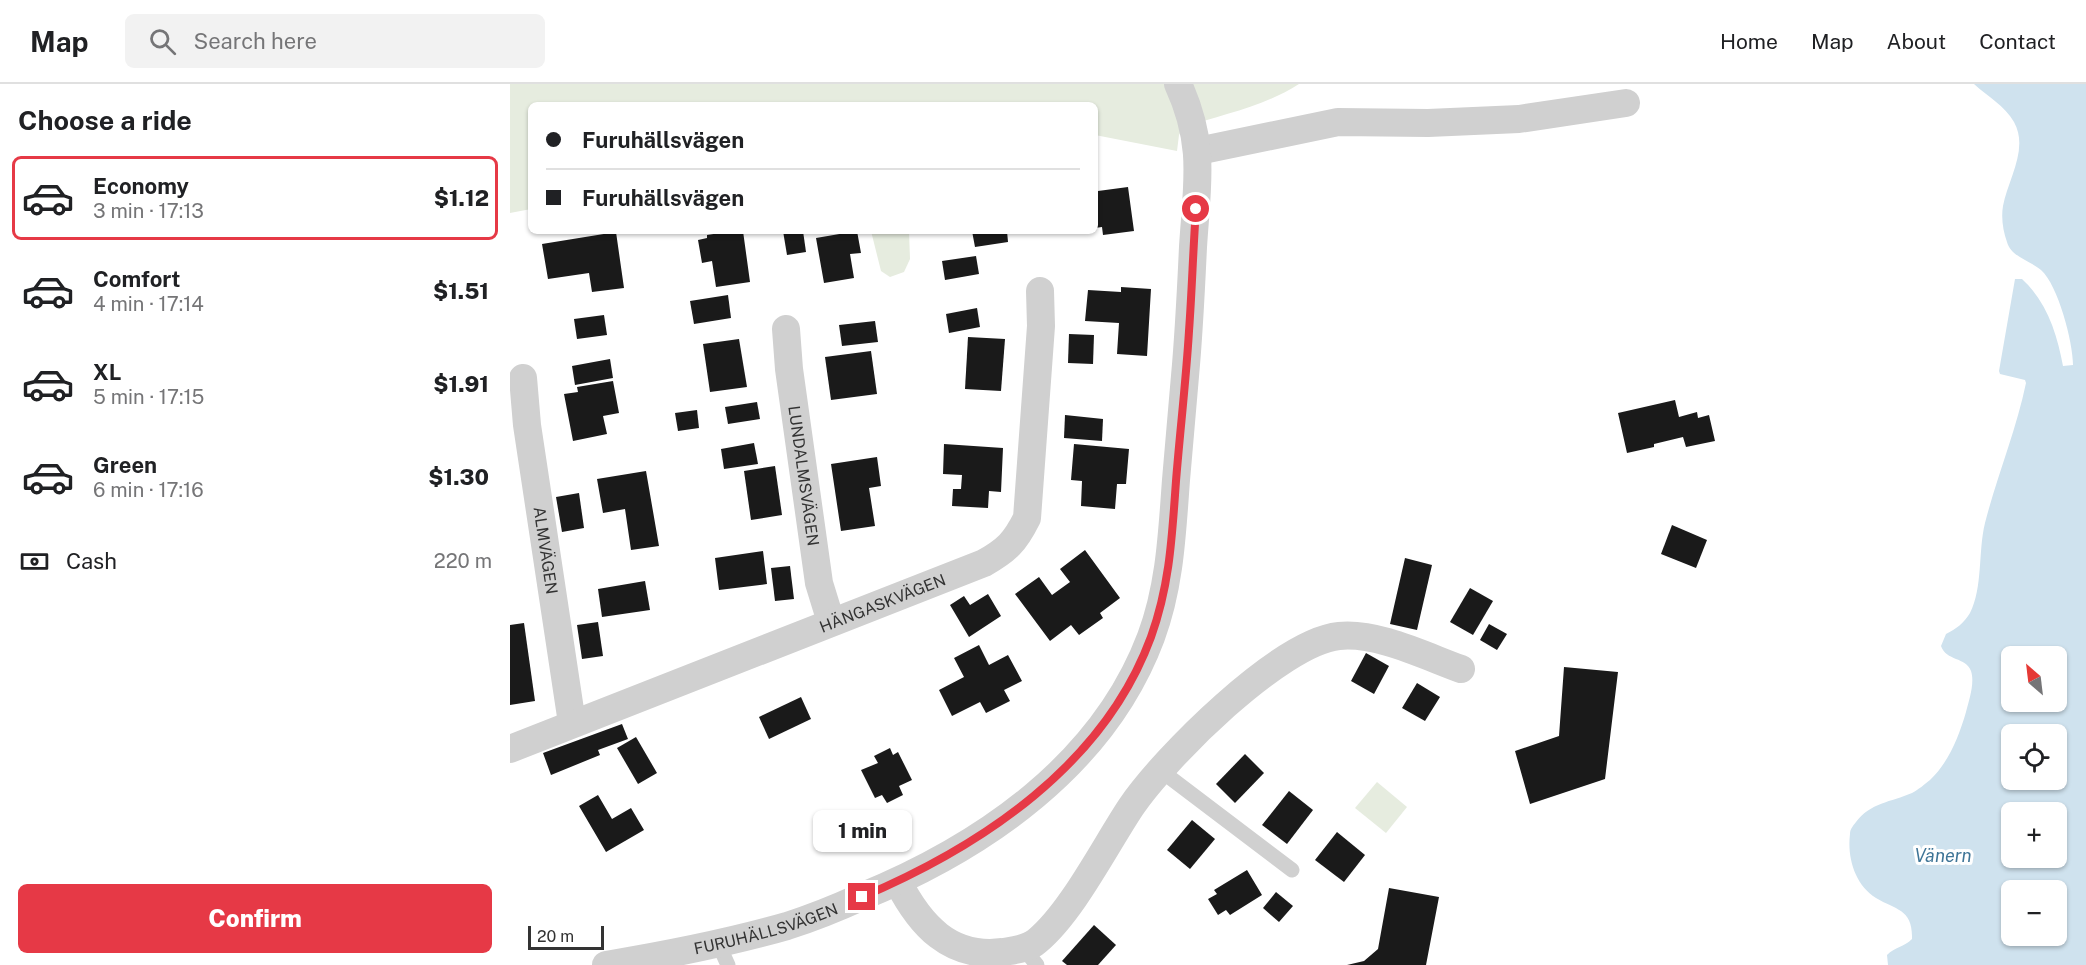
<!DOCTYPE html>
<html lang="en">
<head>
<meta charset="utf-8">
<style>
  body { margin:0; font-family:"Public Sans",sans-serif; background:#f2f2f2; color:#202124; height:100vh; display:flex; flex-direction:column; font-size:22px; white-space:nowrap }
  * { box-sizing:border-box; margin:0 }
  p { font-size:20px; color:#757577 }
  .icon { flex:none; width:33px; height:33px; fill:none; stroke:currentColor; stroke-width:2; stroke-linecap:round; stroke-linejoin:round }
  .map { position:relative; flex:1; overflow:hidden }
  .drawer { display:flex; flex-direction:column; background:#fff; width:510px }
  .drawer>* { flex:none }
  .guide { position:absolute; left:18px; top:18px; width:570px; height:132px; border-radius:9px; box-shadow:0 2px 4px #0004; display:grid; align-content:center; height:132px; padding:0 18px; background:#fff }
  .needle { width:39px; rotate:332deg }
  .buttons { position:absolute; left:1491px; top:562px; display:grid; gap:12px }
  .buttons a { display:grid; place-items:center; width:66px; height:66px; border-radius:9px; background:#fff; box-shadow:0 2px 4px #0004; font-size:30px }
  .scale { position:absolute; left:18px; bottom:15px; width:76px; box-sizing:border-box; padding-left:6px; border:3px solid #333; border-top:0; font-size:16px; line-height:21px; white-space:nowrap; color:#333; -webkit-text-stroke:4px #fff; paint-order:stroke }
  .end { position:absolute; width:27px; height:27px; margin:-14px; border:8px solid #e63946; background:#fff; box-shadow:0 0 0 3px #fff }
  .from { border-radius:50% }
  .bubble { position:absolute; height:42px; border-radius:9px; background:#fff; box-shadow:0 2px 4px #0004; font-size:20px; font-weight:800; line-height:42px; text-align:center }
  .guide b { display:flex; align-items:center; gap:21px; height:57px; font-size:22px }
  .guide b+b { border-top:2px solid #e0e0e0 }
  .guide i { width:15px; height:15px; background:#202124 }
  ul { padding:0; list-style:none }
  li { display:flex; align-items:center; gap:18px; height:84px; margin:0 12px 9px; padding:0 6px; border:3px solid transparent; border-radius:9px }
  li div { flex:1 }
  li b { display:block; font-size:22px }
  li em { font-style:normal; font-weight:800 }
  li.selected { border-color:#e63946 }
  li>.icon { width:54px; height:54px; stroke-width:1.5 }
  h2 { padding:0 18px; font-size:27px; line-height:72px }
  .pay { display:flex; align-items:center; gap:15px; height:66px; padding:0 18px; font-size:22px }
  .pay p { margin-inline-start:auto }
  .primary-button { display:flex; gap:12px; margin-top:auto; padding:12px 18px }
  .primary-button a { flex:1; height:69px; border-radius:9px; background:#e63946; color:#fff; font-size:24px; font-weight:800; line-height:69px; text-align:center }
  header { display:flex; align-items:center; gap:36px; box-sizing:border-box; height:84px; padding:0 30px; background:#fff; border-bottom:2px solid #e0e0e0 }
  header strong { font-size:28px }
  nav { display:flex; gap:33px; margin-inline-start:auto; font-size:21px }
  .search { width:420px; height:54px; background:#f2f2f2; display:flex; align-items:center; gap:15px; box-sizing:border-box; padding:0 21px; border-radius:9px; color:#757577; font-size:22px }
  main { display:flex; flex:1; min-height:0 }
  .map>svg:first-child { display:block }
  .green { fill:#e6ecdf }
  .water { fill:#cfe2ee; fill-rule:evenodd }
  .building { fill:#1a1a1a }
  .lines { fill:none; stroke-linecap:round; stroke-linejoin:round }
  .service { stroke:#d0d0d0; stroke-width:15 }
  .minor { stroke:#d0d0d0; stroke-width:28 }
  .route { stroke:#e63946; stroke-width:8 }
  .labels { text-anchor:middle; stroke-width:6; stroke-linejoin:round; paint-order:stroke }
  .street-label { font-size:16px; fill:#333; stroke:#fff }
  .water-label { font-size:18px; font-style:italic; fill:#3f7597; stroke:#fff }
</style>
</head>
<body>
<header>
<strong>Map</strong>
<div class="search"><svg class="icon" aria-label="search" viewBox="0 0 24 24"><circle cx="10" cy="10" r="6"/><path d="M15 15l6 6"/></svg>Search here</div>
<nav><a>Home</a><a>Map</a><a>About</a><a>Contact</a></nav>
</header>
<main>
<section class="drawer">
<h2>Choose a ride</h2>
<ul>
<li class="selected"><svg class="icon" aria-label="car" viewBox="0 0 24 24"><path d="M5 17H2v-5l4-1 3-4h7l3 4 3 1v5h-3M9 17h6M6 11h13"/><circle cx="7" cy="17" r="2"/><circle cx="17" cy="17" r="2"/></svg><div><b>Economy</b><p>3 min · 17:13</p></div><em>$1.12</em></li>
<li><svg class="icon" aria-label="car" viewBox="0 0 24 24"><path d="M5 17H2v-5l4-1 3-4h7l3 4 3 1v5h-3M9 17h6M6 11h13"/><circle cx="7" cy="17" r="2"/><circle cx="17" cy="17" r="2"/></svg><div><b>Comfort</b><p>4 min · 17:14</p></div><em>$1.51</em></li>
<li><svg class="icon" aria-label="car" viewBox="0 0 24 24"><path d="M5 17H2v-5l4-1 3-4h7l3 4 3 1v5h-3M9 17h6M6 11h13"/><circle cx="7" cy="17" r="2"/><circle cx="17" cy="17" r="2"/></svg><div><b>XL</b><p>5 min · 17:15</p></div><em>$1.91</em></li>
<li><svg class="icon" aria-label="car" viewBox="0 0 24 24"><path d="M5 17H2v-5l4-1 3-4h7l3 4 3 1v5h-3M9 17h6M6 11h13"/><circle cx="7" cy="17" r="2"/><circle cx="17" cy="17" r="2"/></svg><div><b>Green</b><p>6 min · 17:16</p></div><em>$1.30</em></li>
</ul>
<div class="pay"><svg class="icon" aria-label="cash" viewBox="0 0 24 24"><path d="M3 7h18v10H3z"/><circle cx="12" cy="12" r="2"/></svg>Cash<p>220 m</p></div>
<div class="primary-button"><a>Confirm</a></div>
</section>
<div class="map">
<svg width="1576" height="881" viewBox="0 0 1576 881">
  <rect width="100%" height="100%" fill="#fff"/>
  <g class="green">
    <path d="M0 0H789C755 22 712 31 673 43L669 51 667 67 585 51V21H21V125L0 129Z"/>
    <polygon points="361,147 399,147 400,175 394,188 380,193 371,187"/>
    <polygon points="867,698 897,723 876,749 845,724"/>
  </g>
  <path class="water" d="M1464 0H1576V881H1378L1377 871C1385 863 1394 863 1402 855 1403 825 1386 826 1366 814 1345 801 1337 774 1340 750 1340 745 1343 742 1346 738 1360 719 1381 718 1402 709 1408 706 1415 700 1420 696 1439 678 1449 652 1456 628 1459 616 1465 599 1461 587 1456 573 1436 577 1431 562L1436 550C1446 545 1454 539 1460 529 1473 504 1468 467 1475 439 1487 392 1506 347 1516 299L1515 296 1490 290 1489 287 1505 195H1512C1537 218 1547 250 1553 282L1563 281C1563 258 1548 201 1531 186 1521 177 1501 173 1497 158 1493 147 1491 134 1493 122 1498 95 1519 65 1504 38 1495 22 1477 12 1464 0ZM1502 573H1546V618H1502ZM1502 651H1546V696H1502ZM1502 729H1546V774H1502ZM1502 807H1546V852H1502Z"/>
  <g class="building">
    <polygon points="585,98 588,107 618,103 624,147 593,151 592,143 585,144"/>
    <polygon points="223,147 233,147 240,198 206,203 202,177 192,179 188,156 197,154 197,151"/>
    <polygon points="273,147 293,147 296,168 277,171"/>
    <polygon points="347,147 351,169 340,170 344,194 314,199 306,154"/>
    <polygon points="462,147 497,147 498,158 465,163"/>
    <polygon points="106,148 114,204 82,208 79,189 38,195 32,160"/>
    <polygon points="466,172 469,190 435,196 432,177"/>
    <polygon points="611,203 641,205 637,272 607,270 609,239 575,237 578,206 611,208"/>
    <polygon points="218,211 221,234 184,240 180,217"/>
    <polygon points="467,224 470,243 439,249 436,230"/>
    <polygon points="94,231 97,251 67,255 64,235"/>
    <polygon points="365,237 368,258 332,262 329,241"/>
    <polygon points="559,250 584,251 583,280 558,279"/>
    <polygon points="458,253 495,255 491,307 455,305"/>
    <polygon points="229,255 237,303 200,308 193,260"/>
    <polygon points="361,267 367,310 321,316 315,273"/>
    <polygon points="100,275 103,294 65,301 62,282"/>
    <polygon points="103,297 109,329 93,332 97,350 63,357 54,310 68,308 67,303"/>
    <polygon points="1165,316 1169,333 1187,328 1188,334 1199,331 1205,357 1176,363 1173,353 1144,360 1144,363 1117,369 1108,329"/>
    <polygon points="247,318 250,335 218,340 215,323"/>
    <polygon points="187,326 189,344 168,347 165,329"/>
    <polygon points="555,331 593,335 592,357 554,354"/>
    <polygon points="244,359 248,380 214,385 211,365"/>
    <polygon points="434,360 493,364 491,408 479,407 478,424 442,422 443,405 451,405 452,391 433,390"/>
    <polygon points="564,360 619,365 616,400 607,400 605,425 571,422 572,397 561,396"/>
    <polygon points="367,373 371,402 359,404 365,442 331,447 321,380"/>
    <polygon points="265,382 272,431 241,436 234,387"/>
    <polygon points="136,387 149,462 121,466 115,425 93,429 87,395"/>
    <polygon points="69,409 74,444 52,448 46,413"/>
    <polygon points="1162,441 1197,456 1186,484 1151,470"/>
    <polygon points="575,466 610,514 590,529 593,534 569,551 561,541 540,557 505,510 529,493 542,511 560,498 550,485"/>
    <polygon points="253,467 257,500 209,506 205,474"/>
    <polygon points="895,474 922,481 907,546 880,540"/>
    <polygon points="280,482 284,515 265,517 261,484"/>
    <polygon points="135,497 140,526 92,533 88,505"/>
    <polygon points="960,504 983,517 963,551 940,538"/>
    <polygon points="478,510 491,532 459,553 440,521 454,512 460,521"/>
    <polygon points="88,538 93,572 72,575 67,541"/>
    <polygon points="14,539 25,617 0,621 0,541"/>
    <polygon points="979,540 997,550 987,566 970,556"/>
    <polygon points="469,561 479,581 498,571 512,597 494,606 500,617 476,629 470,618 442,632 429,606 454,593 444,574"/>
    <polygon points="856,569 879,582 864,610 841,597"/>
    <polygon points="1054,583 1108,588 1095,695 1020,720 1005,667 1049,652"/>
    <polygon points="907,599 930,613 915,637 892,624"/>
    <polygon points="291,613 301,635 259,655 249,633"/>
    <polygon points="112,640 118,655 88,666 90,671 41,691 33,669"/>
    <polygon points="126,653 147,689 128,700 107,664"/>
    <polygon points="380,664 383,671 388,668 402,696 389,702 393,711 377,719 372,711 365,714 351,686 368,679 364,672"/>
    <polygon points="735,670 754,689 725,719 706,700"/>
    <polygon points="779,707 803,726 777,760 752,741"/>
    <polygon points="88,711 102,735 121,724 134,746 96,768 69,722"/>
    <polygon points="682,736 705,755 680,785 657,766"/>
    <polygon points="827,748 855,771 834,798 805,776"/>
    <polygon points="737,786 752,811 720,831 716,826 708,831 698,815 707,810 704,806"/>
    <polygon points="879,804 929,813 916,881 837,881 854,877 868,865"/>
    <polygon points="766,808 783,822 769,838 753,824"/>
    <polygon points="584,841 606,861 588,881 557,881 552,877"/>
  </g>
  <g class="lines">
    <g class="service">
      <polyline points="650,686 782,786"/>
      <polyline points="208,859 218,881"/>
      <polyline points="514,865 527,881"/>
    </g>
    <g class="minor">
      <polyline points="688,67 828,38 918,39 1009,35 1116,19"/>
      <path id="s1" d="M276 245 279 285 309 499 321 538"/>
      <path id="s2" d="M13 294 17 341 62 639"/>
      <path id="s3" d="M0 665 474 479C497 466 505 458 517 434L531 242 530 207"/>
      <path d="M388 798C410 841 440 875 493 868 505 866 518 865 527 857 562 828 595 762 621 723 654 674 770 558 829 552 867 548 915 572 951 585"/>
      <path id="s4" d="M96 881C156 871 218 859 277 842 302 834 327 824 351 813 473 763 593 681 641 553 660 502 662 450 666 396 669 361 672 326 675 292 679 249 681 206 683 163 687 99 696 61 668 0"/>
    </g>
  </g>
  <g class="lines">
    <path class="route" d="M352 813C472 762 594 681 641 553 660 500 662 452 666 397 670 347 676 297 679 247 682 206 683 166 686 125"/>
  </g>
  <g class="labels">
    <g class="street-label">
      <text dy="6" stroke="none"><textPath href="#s1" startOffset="148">LUNDALMSVÄGEN</textPath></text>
      <text dy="6" stroke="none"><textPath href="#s2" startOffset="174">ALMVÄGEN</textPath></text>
      <text dy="6" stroke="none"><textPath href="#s3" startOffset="400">HÄNGASKVÄGEN</textPath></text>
      <text dy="6" stroke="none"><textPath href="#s4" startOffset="164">FURUHÄLLSVÄGEN</textPath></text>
    </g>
    <g class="water-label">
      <text x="1433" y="778">Vänern</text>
    </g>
  </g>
</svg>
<div class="buttons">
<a><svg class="needle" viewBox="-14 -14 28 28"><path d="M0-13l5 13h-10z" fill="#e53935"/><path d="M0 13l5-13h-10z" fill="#757577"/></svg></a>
<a><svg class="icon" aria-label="locate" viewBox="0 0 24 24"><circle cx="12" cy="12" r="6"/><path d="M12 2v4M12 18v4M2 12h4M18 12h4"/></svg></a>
<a>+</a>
<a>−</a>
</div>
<div class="scale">20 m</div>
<i class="end from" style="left:686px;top:125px"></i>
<i class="end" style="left:352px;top:813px"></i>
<div class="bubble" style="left:303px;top:726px;width:99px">1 min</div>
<div class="guide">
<b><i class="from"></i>Furuhällsvägen</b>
<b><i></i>Furuhällsvägen</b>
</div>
</div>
</main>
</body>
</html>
